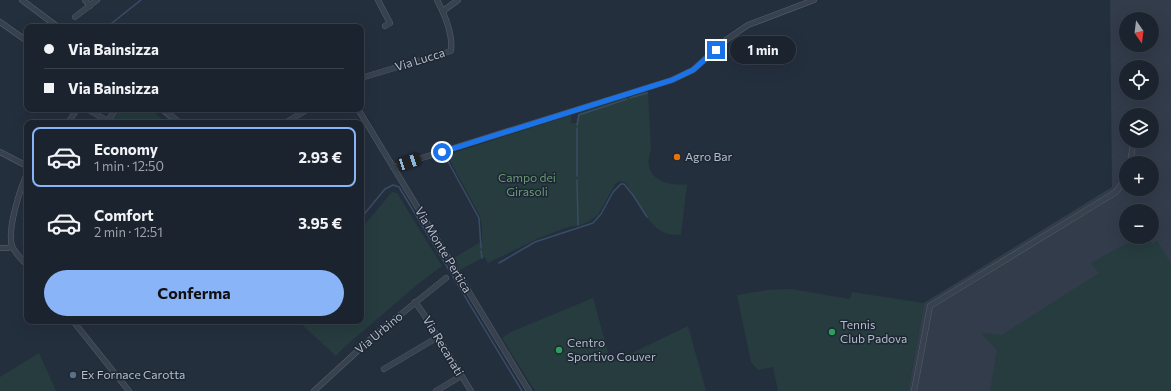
<!DOCTYPE html>
<html lang="it">
<head>
<meta charset="utf-8">
<style>
  body { margin:0; font-family:Commissioner,sans-serif; background:#242b36; color:#f1f3f6; height:100vh; display:flex; flex-direction:column; font-size:15px; white-space:nowrap }
  * { box-sizing:border-box; margin:0 }
  p { font-size:13px; color:#a0a4aa }
  .icon { flex:none; width:22px; height:22px; fill:none; stroke:currentColor; stroke-width:2; stroke-linecap:round; stroke-linejoin:round }
  .map { position:relative; flex:1; overflow:hidden }
  .panel { position:absolute; left:24px; top:120px; width:340px; height:204px; display:flex; flex-direction:column; background:#1b232e; border-radius:8px; box-shadow:0 4px 16px #0002,0 0 0 1px #39404a }
  .panel>* { flex:none }
  .banner { position:absolute; left:24px; top:24px; width:340px; height:88px; border-radius:8px; box-shadow:0 4px 16px #0002,0 0 0 1px #39404a; display:grid; align-content:center; height:88px; padding:0 20px; background:#1b232e }
  .needle { width:26px; rotate:166deg }
  .buttons { position:absolute; left:1119px; top:12px; display:grid; gap:8px }
  .buttons a { display:grid; place-items:center; width:40px; height:40px; border-radius:50%; background:#1b232e; box-shadow:0 4px 16px #0002,0 0 0 1px #39404a; font-size:20px }
  .end { position:absolute; width:18px; height:18px; margin:-9px; border:5px solid #1a73e8; background:#fff; box-shadow:0 0 0 2px #fff }
  .from { border-radius:50% }
  .bubble { position:absolute; height:28px; border-radius:14px; background:#1b232e; box-shadow:0 4px 16px #0002,0 0 0 1px #39404a; font-size:13px; font-weight:700; line-height:28px; text-align:center }
  .car { position:absolute; width:12px; height:24px; margin:-12px -6px; border-radius:5px; box-shadow:0 0 3px 1px #0007; background:linear-gradient(#222 24%,#8ab4d8 0 40%,#222 0 76%,#8ab4d8 0 86%,#222 0) }
  .banner b { display:flex; align-items:center; gap:14px; height:38px; font-size:15px }
  .banner b+b { border-top:1px solid #39404a }
  .banner i { width:10px; height:10px; background:#f1f3f6 }
  ul { padding:7px 0 0; list-style:none }
  li { display:flex; align-items:center; gap:12px; height:60px; margin:0 8px 6px; padding:0 12px; border:2px solid transparent; border-radius:8px }
  li div { flex:1 }
  li b { display:block; font-size:15px }
  li em { font-style:normal; font-weight:700 }
  li.active { border-color:#8ab4f8 }
  li>.icon { width:36px; height:36px; stroke-width:1.5 }
  .primary-button { display:flex; gap:8px; margin-top:auto; padding:8px 20px }
  .primary-button a { flex:1; height:46px; border-radius:24px; background:#8ab4f8; color:#111; font-size:16px; font-weight:700; line-height:46px; text-align:center }
  .map>svg:first-child { display:block }
  .airport { fill:#323c4b; fill-rule:evenodd }
  .green { fill:#263c3f }
  .lines { fill:none; stroke-linecap:round; stroke-linejoin:round }
  .stream { stroke:#394c67; stroke-width:1.5 }
  .street-casing { stroke:#565f6c; stroke-width:6 }
  .street { stroke:#38414e; stroke-width:5 }
  .route { stroke:#1a73e8; stroke-width:5 }
  .food-dot { fill:#e8710a; stroke:#1d2633; stroke-width:1.5 }
  .leisure-dot { fill:#2e9e5b; stroke:#1d2633; stroke-width:1.5 }
  .service-dot { fill:#5c6f8a; stroke:#1d2633; stroke-width:1.5 }
  .labels { text-anchor:middle; stroke-width:3; stroke-linejoin:round; paint-order:stroke }
  .street-label { font-size:12px; fill:#b4bcc9; stroke:#1d2633 }
  .poi-label { font-size:12px; fill:#b4bcc9; stroke:#1d2633; text-anchor:start }
  .park-label { font-size:12px; fill:#6b9a76; stroke:#1d2633 }
</style>
</head>
<body>
<div class="map">
<svg width="1171" height="391" viewBox="0 0 1171 391">
  <rect width="100%" height="100%" fill="#242f3e"/>
  <path class="airport" d="M1110 0H1171V391H908L924 303 1112 187ZM1126 19H1152V45H1126ZM1126 67H1152V93H1126ZM1126 115H1152V141H1126ZM1126 163H1152V189H1126ZM1126 211H1152V237H1126Z"/>
  <g class="green">
    <path d="M648 91 651 150C649 156 647 163 650 169 654 183 675 186 687 184L681 235C677 234 672 235 668 234 648 228 637 199 626 183L620 181 615 184 598 215 589 221 581 225 568 227 539 238 488 263 484 257 460 270 454 258 482 241V226L480 216 447 155 571 115V123H576L578 113Z"/>
    <polygon points="121,109 150,109 167,123 111,123"/>
    <polygon points="392,192 397,193 442,266 418,284 342,349 336,356 298,321 361,321 361,229"/>
    <polygon points="1138,237 1149,237 1152,244 1157,241 1171,264 1171,391 990,391 997,350 981,333 1002,335 1099,273 1091,263"/>
    <polygon points="791,289 850,299 852,292 924,303 908,391 778,391 773,367 758,370 751,362 737,295 767,290"/>
    <polygon points="593,298 611,363 688,326 706,391 535,391 502,338 511,332"/>
    <polygon points="39,353 56,391 0,391 0,377"/>
  </g>
  <g class="lines">
    <g class="stream">
      <polyline points="107,27 141,0"/>
      <polyline points="630,98 647,93"/>
      <polyline points="158,109 174,123"/>
      <polyline points="577,125 579,115 627,99"/>
      <polyline points="577,128 577,176"/>
      <polyline points="445,156 479,218 481,248"/>
      <polyline points="577,180 578,225"/>
      <polyline points="361,218 385,189 393,185 399,187 522,391"/>
      <polyline points="481,251 482,258"/>
      <polyline points="499,263 535,242 593,223 601,214 613,192 621,184 624,184 633,195 647,217"/>
    </g>
    <g class="street-casing">
      <g id="street">
        <polyline points="22,0 58,27"/>
        <polyline points="85,0 90,6"/>
        <polyline points="378,0 390,23 385,26"/>
        <polyline points="443,11 458,0"/>
        <polyline points="75,17 97,0"/>
        <polyline points="0,22 27,41"/>
        <path d="M361 78 451 51C453 34 445 15 437 0"/>
        <polyline points="87,109 108,121 116,109"/>
        <polyline points="163,109 180,123"/>
        <polyline points="358,109 529,391"/>
        <polyline points="68,123 77,109"/>
        <polyline points="285,123 308,109"/>
        <polyline points="0,152 27,166"/>
        <polyline points="1130,163 1133,145"/>
        <polyline points="393,167 672,80 693,70 726,40 748,25 814,0"/>
        <path d="M27 174C20 189 7 229 12 246 15 253 22 260 27 265"/>
        <polyline points="0,248 8,248 12,246"/>
        <polyline points="415,302 423,313 471,391"/>
        <polyline points="73,321 129,391"/>
        <polyline points="384,369 438,337"/>
        <polyline points="314,391 375,335 446,278"/>
        <polyline points="436,391 461,376"/>
        <polyline points="914,391 930,306 1116,192 1126,178"/>
      </g>
    </g>
    <use href="#street" class="street"/>
  </g>
  <g class="lines">
    <polyline class="route" points="442,152 672,80 693,70 716,50"/>
  </g>
  <circle class="food-dot" cx="677" cy="157" r="4"/>
  <g class="leisure-dot">
    <circle cx="832" cy="332" r="4"/>
    <circle cx="559" cy="350" r="4"/>
  </g>
  <circle class="service-dot" cx="73" cy="375" r="4"/>
  <g class="labels">
    <g class="street-label">
      <text transform="translate(420 60) rotate(-17)" y="4">Via Lucca</text>
      <text transform="translate(443 250) rotate(59)" y="4">Via Monte Pertica</text>
      <text transform="translate(379 333) rotate(-40)" y="4">Via Urbino</text>
      <text transform="translate(443 346) rotate(59)" y="4">Via Recanati</text>
    </g>
    <g class="poi-label">
      <text x="685" y="161">Agro Bar</text>
      <text x="840" y="329">Tennis<tspan x="840" dy="14">Club Padova</tspan></text>
      <text x="567" y="347">Centro<tspan x="567" dy="14">Sportivo Couver</tspan></text>
      <text x="81" y="379">Ex Fornace Carotta</text>
    </g>
    <g class="park-label">
      <text x="527" y="182">Campo dei<tspan x="527" dy="14">Girasoli</tspan></text>
    </g>
  </g>
</svg>
<div class="buttons">
<a><svg class="needle" viewBox="-14 -14 28 28"><path d="M0-13l5 13h-10z" fill="#e53935"/><path d="M0 13l5-13h-10z" fill="#a0a4aa"/></svg></a>
<a><svg class="icon" aria-label="locate" viewBox="0 0 24 24"><circle cx="12" cy="12" r="6"/><path d="M12 2v4M12 18v4M2 12h4M18 12h4"/></svg></a>
<a><svg class="icon" aria-label="layers" viewBox="0 0 24 24"><path d="M12 4l9 5-9 5-9-5zM3 14l9 5 9-5"/></svg></a>
<a>+</a>
<a>−</a>
</div>
<i class="end from" style="left:442px;top:152px"></i>
<i class="end" style="left:716px;top:50px"></i>
<div class="bubble" style="left:730px;top:36px;width:66px">1 min</div>
<i class="car" style="left:409px;top:162px;rotate:72deg"></i>
<div class="banner">
<b><i class="from"></i>Via Bainsizza</b>
<b><i></i>Via Bainsizza</b>
</div>
<section class="panel">
<ul>
<li class="active"><svg class="icon" aria-label="car" viewBox="0 0 24 24"><path d="M5 17H2v-5l4-1 3-4h7l3 4 3 1v5h-3M9 17h6M6 11h13"/><circle cx="7" cy="17" r="2"/><circle cx="17" cy="17" r="2"/></svg><div><b>Economy</b><p>1 min · 12:50</p></div><em>2.93 €</em></li>
<li><svg class="icon" aria-label="car" viewBox="0 0 24 24"><path d="M5 17H2v-5l4-1 3-4h7l3 4 3 1v5h-3M9 17h6M6 11h13"/><circle cx="7" cy="17" r="2"/><circle cx="17" cy="17" r="2"/></svg><div><b>Comfort</b><p>2 min · 12:51</p></div><em>3.95 €</em></li>
</ul>
<div class="primary-button"><a>Conferma</a></div>
</section>
</div>
</body>
</html>
